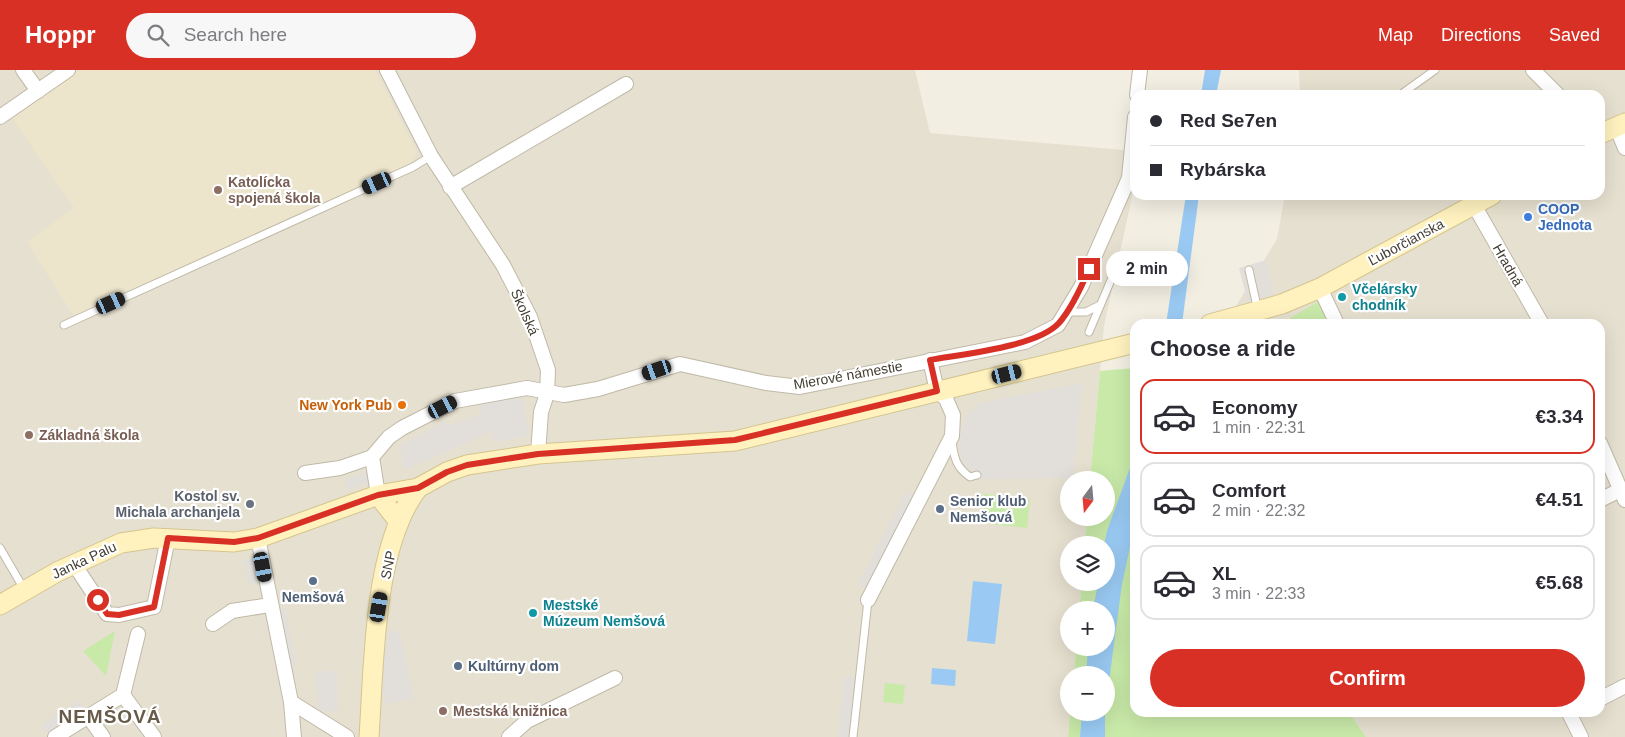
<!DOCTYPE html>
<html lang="en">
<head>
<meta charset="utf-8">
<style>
  body { margin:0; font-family:Helvetica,sans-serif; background:#f7f7f7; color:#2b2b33; height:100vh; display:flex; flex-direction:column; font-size:19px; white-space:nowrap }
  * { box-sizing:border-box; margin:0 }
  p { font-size:16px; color:#7c7c81 }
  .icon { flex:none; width:28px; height:28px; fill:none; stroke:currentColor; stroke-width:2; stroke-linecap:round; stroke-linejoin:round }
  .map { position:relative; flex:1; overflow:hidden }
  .side { position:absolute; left:1130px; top:249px; width:475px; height:398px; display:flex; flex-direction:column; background:#fff; border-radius:15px; box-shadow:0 5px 20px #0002 }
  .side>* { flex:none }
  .hud { position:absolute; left:1130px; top:20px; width:475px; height:110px; border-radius:15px; box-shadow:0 5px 20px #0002; display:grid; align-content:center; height:110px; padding:0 20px; background:#fff }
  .needle { width:32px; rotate:196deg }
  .fabs { position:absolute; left:1060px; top:401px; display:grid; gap:10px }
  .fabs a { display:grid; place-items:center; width:55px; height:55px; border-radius:50%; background:#fff; box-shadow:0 5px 20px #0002; font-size:25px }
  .end { position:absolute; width:22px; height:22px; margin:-11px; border:6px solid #d93025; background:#fff; box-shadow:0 0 0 2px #fff }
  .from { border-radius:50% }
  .bubble { position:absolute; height:35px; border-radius:18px; background:#fff; box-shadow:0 5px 20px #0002; font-size:16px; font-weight:700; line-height:35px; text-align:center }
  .car { position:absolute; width:15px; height:30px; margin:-15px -8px; border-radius:6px; box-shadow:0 0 4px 1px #0007; background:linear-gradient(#222 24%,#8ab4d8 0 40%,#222 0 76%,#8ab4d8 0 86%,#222 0) }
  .hud b { display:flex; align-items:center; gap:18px; height:48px; font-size:19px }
  .hud b+b { border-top:1px solid #e1e1e2 }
  .hud i { width:12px; height:12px; background:#2b2b33 }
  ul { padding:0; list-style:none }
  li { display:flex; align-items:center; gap:15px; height:75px; margin:0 10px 8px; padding:0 10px; border:2px solid #e1e1e2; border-radius:15px }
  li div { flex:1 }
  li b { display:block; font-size:19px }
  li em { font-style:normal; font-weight:700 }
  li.active { border-color:#d93025 }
  li>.icon { width:45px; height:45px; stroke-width:1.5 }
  h2 { padding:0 20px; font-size:22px; line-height:60px }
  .cta { display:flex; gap:10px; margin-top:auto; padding:10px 20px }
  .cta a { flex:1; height:58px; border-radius:30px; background:#d93025; color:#fff; font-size:20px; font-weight:700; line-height:58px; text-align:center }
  header { display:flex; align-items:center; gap:30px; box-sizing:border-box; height:70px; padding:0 25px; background:#d93025; color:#fff }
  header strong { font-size:24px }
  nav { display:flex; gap:28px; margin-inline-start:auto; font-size:18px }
  .search { width:350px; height:45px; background:#f7f7f7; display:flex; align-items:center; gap:12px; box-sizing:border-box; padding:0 18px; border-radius:28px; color:#7c7c81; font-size:19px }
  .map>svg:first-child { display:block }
  .residential { fill:#e6e0d0 }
  .education { fill:#ece4cb }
  .green { fill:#c8e9a8 }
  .parking { fill:#e2dfdb }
  .water { fill:#9acaf3 }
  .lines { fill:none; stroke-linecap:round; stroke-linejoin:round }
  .lane-casing { stroke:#c0b9a7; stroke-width:9 }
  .street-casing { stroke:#c0b9a7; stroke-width:16 }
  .secondary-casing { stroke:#d4c58f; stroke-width:21 }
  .lane { stroke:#fff; stroke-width:7 }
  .street { stroke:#fff; stroke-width:14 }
  .secondary { stroke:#fff2bf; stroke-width:19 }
  .route { stroke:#d93025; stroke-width:6 }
  .education-dot { fill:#8d6e63; stroke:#fff; stroke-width:2 }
  .shop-dot { fill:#3f7fe0; stroke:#fff; stroke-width:2 }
  .culture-dot { fill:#0f9aa8; stroke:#fff; stroke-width:2 }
  .food-dot { fill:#e8710a; stroke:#fff; stroke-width:2 }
  .worship-dot { fill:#6b7280; stroke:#fff; stroke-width:2 }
  .service-dot { fill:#5c6f8a; stroke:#fff; stroke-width:2 }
  .labels { text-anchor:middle; stroke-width:4.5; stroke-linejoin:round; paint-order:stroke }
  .education-label { font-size:14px; font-weight:bold; fill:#785e54; stroke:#fff; text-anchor:start }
  .shop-label { font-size:14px; font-weight:bold; fill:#366cbe; stroke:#fff; text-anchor:start }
  .street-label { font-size:14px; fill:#433d32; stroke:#fff }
  .culture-label { font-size:14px; font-weight:bold; fill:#0d838f; stroke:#fff; text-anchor:start }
  .food-label { font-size:14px; font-weight:bold; fill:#c56008; stroke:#fff; text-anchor:end }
  .worship-label { font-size:14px; font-weight:bold; fill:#5b616d; stroke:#fff; text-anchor:end }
  .service-label { font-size:14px; font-weight:bold; fill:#4e5e75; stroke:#fff; text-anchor:start }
  .district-label { font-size:19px; font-weight:bold; letter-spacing:1px; fill:#675c49; stroke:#fff }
</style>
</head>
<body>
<header>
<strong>Hoppr</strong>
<div class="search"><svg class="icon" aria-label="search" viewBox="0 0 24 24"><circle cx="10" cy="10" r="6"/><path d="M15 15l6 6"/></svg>Search here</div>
<nav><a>Map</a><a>Directions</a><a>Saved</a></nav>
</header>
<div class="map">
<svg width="1625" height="667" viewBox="0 0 1625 667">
  <rect width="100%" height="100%" fill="#f2eee2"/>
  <g class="residential">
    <polygon points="0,0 915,0 930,63 1135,81 1135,113 1104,256 1090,410 1069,410 1069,448 1087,448 1085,475 1069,475 1069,512 1082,513 1079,540 1069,540 1069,578 1076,578 1074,605 1069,605 1070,643 1068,667 0,667"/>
    <polygon points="1299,0 1625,0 1625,667 1366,667 1348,641 1600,641 1600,254 1241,254 1236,236 1277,169 1285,125 1600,125 1600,25 1300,25"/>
  </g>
  <polygon class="education" points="78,0 375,0 417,82 411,93 416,101 78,253 27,172 74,138 11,46"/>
  <g class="green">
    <polygon points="1319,231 1330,254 1288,254 1290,248"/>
    <polygon points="1135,298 1135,641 1348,641 1366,667 1068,667 1070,643 1106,642 1106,605 1074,605 1076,578 1106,578 1106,540 1079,540 1082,513 1106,512 1106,475 1085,475 1087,448 1106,448 1106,410 1090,410 1100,301"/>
    <polygon points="984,424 1030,429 1027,458 981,453"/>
    <polygon points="115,561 106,606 83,581"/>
    <polygon points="885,613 905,615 903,634 883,632"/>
  </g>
  <g class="parking">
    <polygon points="1266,190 1273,227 1248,234 1239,198"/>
    <polygon points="1082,313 1073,408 982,409 962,393 959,375 962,356 968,344 980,333"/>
    <polygon points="522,326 529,366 493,372 491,362 404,400 400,376 445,351 447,356 480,345 478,334"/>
    <polygon points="366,402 370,412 348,420 344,410"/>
    <polygon points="906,422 920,430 873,521 858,514"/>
    <polygon points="256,488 260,512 248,514 244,490"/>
    <polygon points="286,539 296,596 289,597 280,540"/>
    <polygon points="400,561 413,629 385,634 381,615 383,587 389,562"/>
    <polygon points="316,601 337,601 338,641 318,642"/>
    <polygon points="844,607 860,608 853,667 838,667"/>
    <polygon points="79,631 84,640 47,663 42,655"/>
  </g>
  <g class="water">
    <polygon points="1205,0 1221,0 1216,25 1201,25"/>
    <polygon points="1186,125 1199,125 1182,254 1166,254"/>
    <polygon points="1135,384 1135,454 1122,514 1106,634 1106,605 1086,605 1088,578 1106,578 1106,540 1093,540 1098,513 1106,512 1106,475 1104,475 1107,461"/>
    <polygon points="973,511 1002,514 995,574 967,571"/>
    <polygon points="932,598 956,600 955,616 931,614"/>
    <polygon points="1082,643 1105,643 1105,667 1080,667"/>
  </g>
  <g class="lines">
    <g class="lane-casing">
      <g id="lane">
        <polyline points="1400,25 1435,0"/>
        <polyline points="1249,200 1258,241"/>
        <polyline points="1067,242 1086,242 1100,235"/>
        <polyline points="64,255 413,97 431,86"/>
        <polyline points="1089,262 1111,210"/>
        <path d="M952 371C954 388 956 397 970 407L977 405"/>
        <polyline points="0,478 24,519"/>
        <polyline points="853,667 868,530"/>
      </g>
    </g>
    <g class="street-casing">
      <g id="street">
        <polyline points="23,0 38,21"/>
        <polyline points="387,0 431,86 503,195 530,247 548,300 547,324 541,342 538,384"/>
        <polyline points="1533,0 1558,25"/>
        <polyline points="1137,25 1140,0"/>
        <polyline points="0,47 68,0"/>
        <polyline points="1616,56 1625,78"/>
        <polyline points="450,117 626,14"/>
        <polyline points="1474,135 1542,254"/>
        <polyline points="1320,218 1337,254"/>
        <polyline points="1600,373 1625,430"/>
        <polyline points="372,387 378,425"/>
        <polyline points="305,403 340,398 372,387 389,367 402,358 455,331 527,318 564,325 598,319 680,294 766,313 800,317 1025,272 1058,255 1081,217 1129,108 1135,47"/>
        <polyline points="1600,430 1620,420"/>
        <polyline points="258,468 291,632 294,667"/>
        <polyline points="74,494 107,544 119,545 154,537 168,468"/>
        <polyline points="868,530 952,366 953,345 946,329 937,321 930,290"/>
        <polyline points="213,554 232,541 270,535"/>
        <polyline points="123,625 154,667"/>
        <polyline points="1600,629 1625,616"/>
        <polyline points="291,632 347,667"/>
        <polyline points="1568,641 1581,667"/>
        <polyline points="88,646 103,667"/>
        <polyline points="55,667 123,625 138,564"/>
        <polyline points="509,667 527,651 615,608"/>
      </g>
    </g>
    <g class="secondary-casing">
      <g id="secondary">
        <polyline points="1600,64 1625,53"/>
        <polyline points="1210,254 1282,234 1320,218 1492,125"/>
        <polyline points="378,425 399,452"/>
        <polyline points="0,535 57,502 121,473 154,468 234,472 258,468 378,425 418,418 447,402 467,395 538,384 735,371 1135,273"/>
        <path d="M369 667C374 595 373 476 418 418"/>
      </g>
    </g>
    <use href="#lane" class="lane"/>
    <use href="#street" class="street"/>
    <use href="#secondary" class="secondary"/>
  </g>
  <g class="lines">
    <path class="route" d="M98 530 107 544 119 545 154 537 168 468 234 472 258 468 378 425 418 418 447 402 467 395 538 384 735 370 937 321 930 290C962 284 1037 277 1059 253 1072 238 1081 218 1089 199"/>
  </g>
  <g class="education-dot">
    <circle cx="218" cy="120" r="5"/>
    <circle cx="29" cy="365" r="5"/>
    <circle cx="443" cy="641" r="5"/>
  </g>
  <circle class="shop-dot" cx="1528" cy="147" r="5"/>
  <g class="culture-dot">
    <circle cx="1342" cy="227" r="5"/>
    <circle cx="533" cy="543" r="5"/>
  </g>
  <circle class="food-dot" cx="402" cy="335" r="5"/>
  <circle class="worship-dot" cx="250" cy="434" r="5"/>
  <g class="service-dot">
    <circle cx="940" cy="439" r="5"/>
    <circle cx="313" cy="511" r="5"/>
    <circle cx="458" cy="596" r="5"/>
  </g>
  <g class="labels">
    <g class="education-label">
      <text x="228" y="117">Katolícka<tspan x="228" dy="16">spojená škola</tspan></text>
      <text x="39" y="370">Základná škola</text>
      <text x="453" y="646">Mestská knižnica</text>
    </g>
    <g class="shop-label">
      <text x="1538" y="144">COOP<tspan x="1538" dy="16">Jednota</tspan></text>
    </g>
    <g class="street-label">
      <text transform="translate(1406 172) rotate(-28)" y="5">Ľuborčianska</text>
      <text transform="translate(1508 195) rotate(60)" y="5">Hradná</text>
      <text transform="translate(525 242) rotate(66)" y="5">Školská</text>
      <text transform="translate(848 305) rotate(-10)" y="5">Mierové námestie</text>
      <text transform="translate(84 490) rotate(-25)" y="5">Janka Palu</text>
      <text transform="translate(388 495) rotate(-78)" y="5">SNP</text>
    </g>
    <g class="culture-label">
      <text x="1352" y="224">Včelársky<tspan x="1352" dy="16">chodník</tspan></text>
      <text x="543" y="540">Mestské<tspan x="543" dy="16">Múzeum Nemšová</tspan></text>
    </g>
    <g class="food-label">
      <text x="392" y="340">New York Pub</text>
    </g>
    <g class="worship-label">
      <text x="240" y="431">Kostol sv.<tspan x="240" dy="16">Michala archanjela</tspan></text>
    </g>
    <g class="service-label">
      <text x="950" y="436">Senior klub<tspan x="950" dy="16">Nemšová</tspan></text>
      <text x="313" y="532" text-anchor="middle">Nemšová</text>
      <text x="468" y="601">Kultúrny dom</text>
    </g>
    <g class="district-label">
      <text x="110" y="653">NEMŠOVÁ</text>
    </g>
  </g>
</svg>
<div class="fabs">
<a><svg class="needle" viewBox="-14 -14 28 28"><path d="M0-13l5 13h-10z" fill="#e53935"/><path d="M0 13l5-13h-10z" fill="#7c7c81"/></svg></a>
<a><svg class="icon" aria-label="layers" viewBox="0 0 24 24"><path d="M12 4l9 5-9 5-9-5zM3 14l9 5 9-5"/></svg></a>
<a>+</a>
<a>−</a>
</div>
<i class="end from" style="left:98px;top:530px"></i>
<i class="end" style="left:1089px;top:199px"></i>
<div class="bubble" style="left:1106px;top:181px;width:82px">2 min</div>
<i class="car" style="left:377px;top:113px;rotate:246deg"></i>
<i class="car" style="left:111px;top:233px;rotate:66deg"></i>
<i class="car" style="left:657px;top:300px;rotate:251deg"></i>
<i class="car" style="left:1007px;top:304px;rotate:76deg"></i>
<i class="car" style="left:443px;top:337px;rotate:63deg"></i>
<i class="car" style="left:263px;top:497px;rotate:169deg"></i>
<i class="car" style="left:379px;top:537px;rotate:10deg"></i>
<div class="hud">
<b><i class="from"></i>Red Se7en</b>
<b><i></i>Rybárska</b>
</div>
<section class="side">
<h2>Choose a ride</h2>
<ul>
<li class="active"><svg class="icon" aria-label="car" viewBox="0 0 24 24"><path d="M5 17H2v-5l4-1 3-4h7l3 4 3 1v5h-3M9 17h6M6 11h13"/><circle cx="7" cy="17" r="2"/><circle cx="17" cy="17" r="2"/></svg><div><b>Economy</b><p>1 min · 22:31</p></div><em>€3.34</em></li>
<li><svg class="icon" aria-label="car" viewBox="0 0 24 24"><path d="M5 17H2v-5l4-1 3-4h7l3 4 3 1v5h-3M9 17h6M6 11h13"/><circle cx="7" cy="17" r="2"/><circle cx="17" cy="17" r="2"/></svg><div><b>Comfort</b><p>2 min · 22:32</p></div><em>€4.51</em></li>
<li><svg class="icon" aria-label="car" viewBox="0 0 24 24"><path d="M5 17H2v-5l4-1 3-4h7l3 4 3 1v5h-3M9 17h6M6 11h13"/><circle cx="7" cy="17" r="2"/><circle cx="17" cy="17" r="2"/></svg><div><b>XL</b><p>3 min · 22:33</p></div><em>€5.68</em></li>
</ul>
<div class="cta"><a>Confirm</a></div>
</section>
</div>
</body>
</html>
